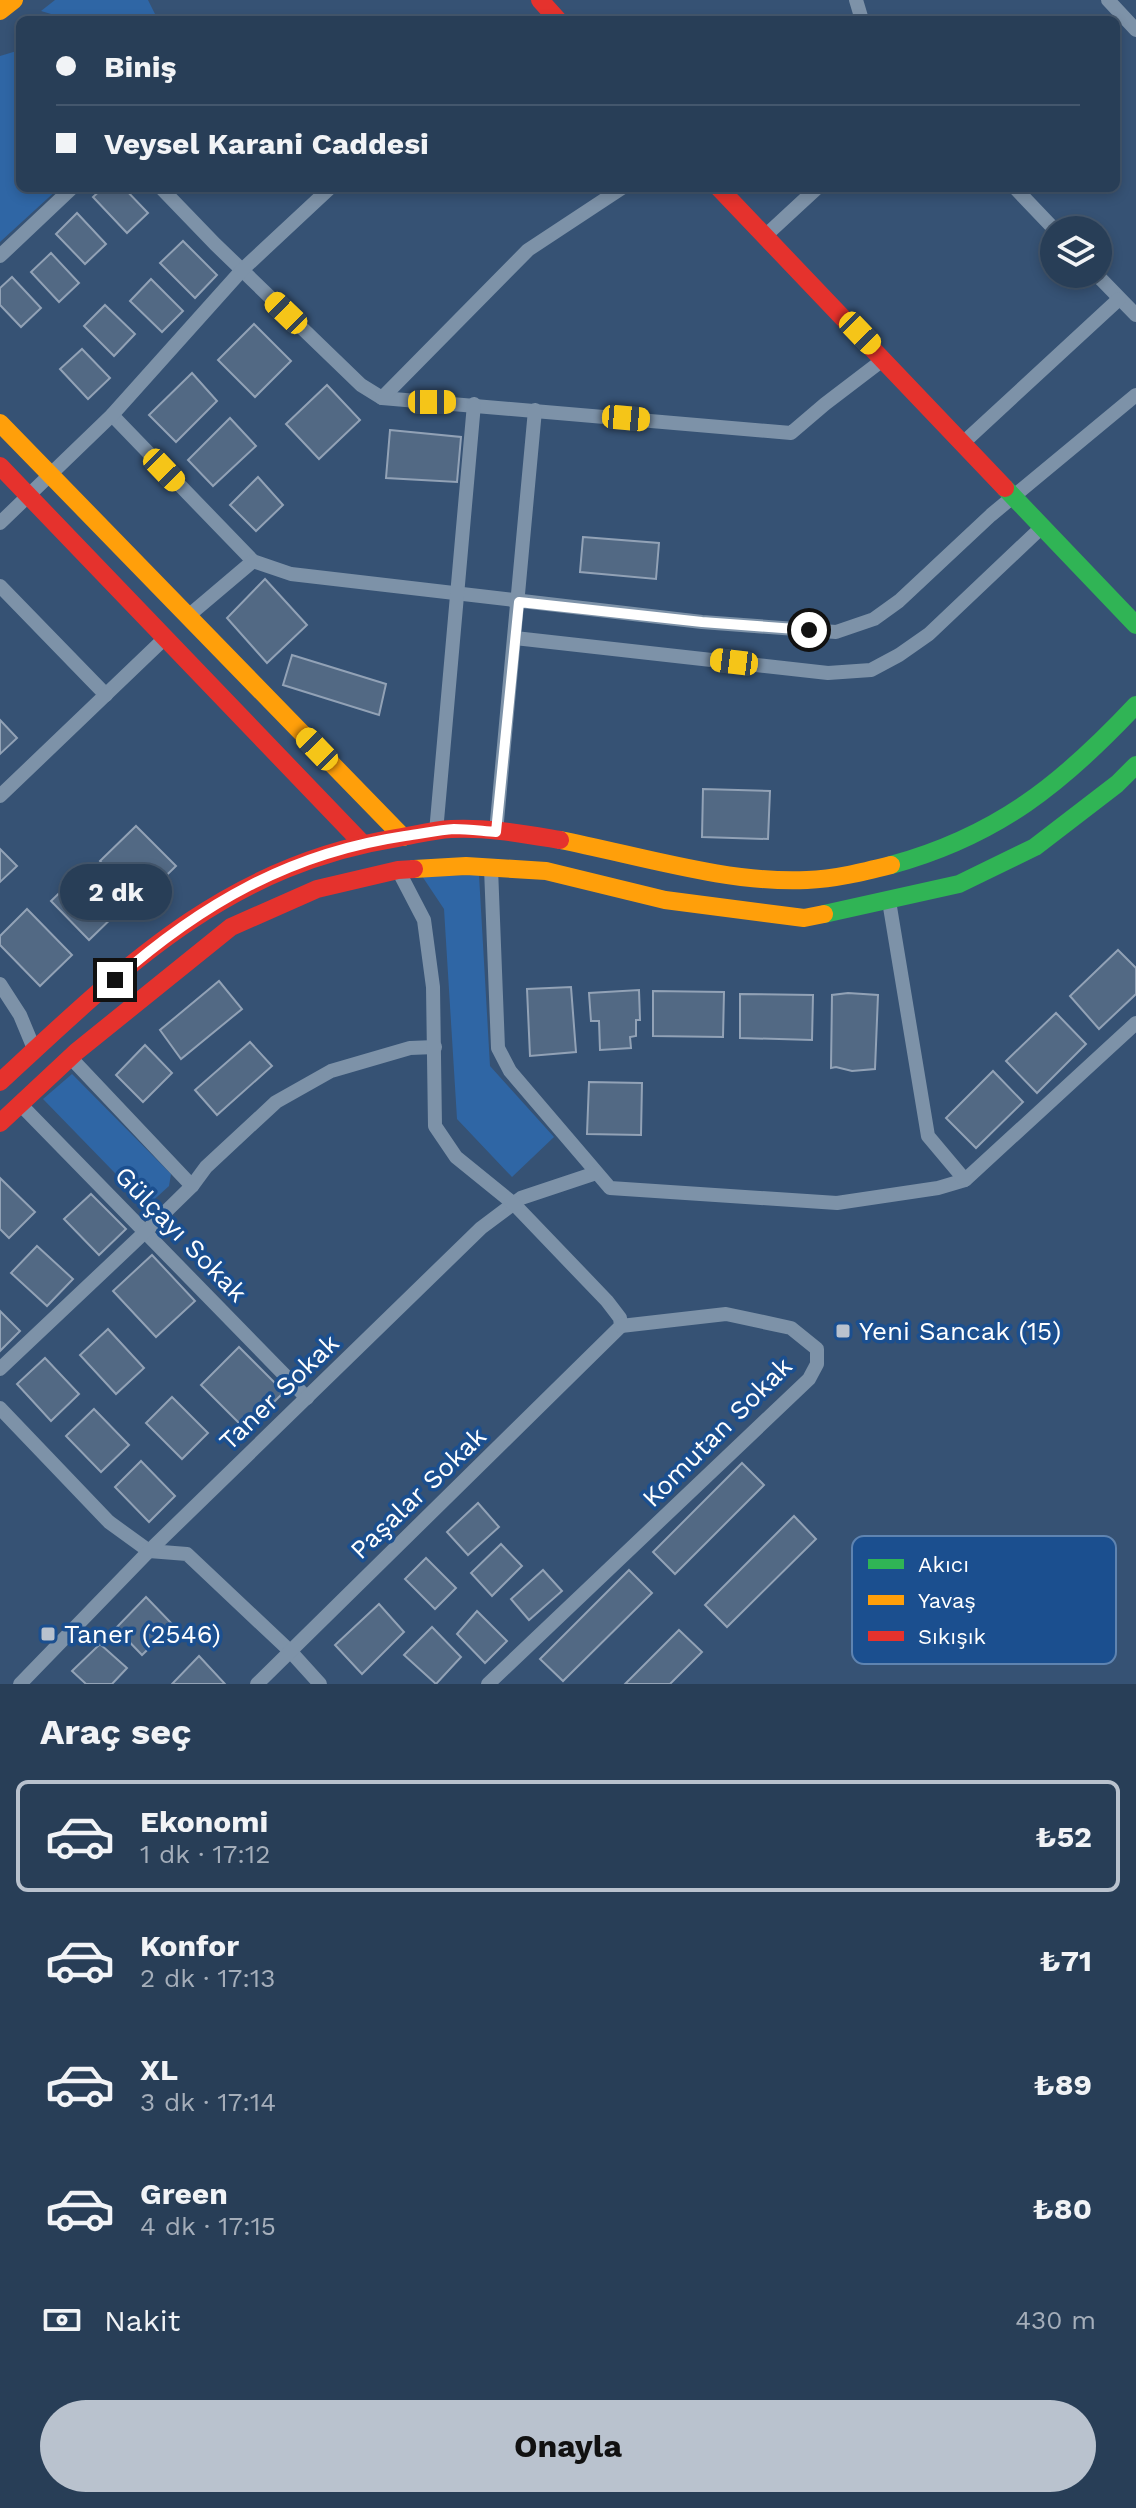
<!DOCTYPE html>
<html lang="tr">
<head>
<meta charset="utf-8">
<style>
  body { margin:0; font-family:"Work Sans",sans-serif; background:#344961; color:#f1f3f6; height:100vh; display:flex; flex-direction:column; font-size:30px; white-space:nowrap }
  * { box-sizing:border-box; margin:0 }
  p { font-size:26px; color:#a5aeba }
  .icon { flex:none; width:44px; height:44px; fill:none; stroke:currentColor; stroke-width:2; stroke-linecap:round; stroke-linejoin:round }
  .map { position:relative; height:1684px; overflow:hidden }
  .drawer { display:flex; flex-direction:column; background:#283e57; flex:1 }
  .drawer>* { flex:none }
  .top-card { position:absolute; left:16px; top:16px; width:1104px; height:176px; border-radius:12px; box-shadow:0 4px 12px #0003,0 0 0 2px #44576d; display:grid; align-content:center; height:176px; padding:0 40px; background:#283e57 }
  .tools { position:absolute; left:1040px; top:216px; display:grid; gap:16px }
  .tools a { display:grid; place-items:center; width:72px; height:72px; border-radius:50%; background:#283e57; box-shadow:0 4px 12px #0003,0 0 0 2px #44576d; font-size:40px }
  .end { position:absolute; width:36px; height:36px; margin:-18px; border:10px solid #fff; background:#111; box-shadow:0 0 0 4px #111 }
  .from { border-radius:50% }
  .bubble { position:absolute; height:56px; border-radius:28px; background:#283e57; box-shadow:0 4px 12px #0003,0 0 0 2px #44576d; font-size:26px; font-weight:700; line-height:56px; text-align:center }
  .car { position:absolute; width:24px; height:48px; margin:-24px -12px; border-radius:10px; box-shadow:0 0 6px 2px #0007; background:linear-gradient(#f5c518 24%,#345 0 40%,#f5c518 0 76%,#345 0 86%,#f5c518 0) }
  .top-card b { display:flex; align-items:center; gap:28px; height:76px; font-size:30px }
  .top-card b+b { border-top:2px solid #44576d }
  .top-card i { width:20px; height:20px; background:#f1f3f6 }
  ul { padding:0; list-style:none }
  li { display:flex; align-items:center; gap:24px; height:112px; margin:0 16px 12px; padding:0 24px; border:4px solid transparent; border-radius:12px }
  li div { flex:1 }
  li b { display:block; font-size:30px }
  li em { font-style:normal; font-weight:700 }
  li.selected { border-color:#b9c2ce }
  li>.icon { width:72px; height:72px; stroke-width:1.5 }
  h2 { padding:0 40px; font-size:36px; line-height:96px }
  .pay { display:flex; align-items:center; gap:20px; height:88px; padding:0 40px; font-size:30px }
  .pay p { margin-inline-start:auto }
  .button { display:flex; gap:16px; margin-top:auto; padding:16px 40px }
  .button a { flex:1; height:92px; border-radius:48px; background:#b9c2ce; color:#111; font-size:32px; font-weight:700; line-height:92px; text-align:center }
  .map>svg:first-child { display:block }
  .green { fill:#2f66a5 }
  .building { fill:#526984; stroke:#92a2b6; stroke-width:2 }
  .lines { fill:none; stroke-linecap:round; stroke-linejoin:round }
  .street { stroke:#7d92a8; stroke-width:14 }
  .fast { stroke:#30b455; stroke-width:18 }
  .slow { stroke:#ff9f0a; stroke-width:18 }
  .jam { stroke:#e5322d; stroke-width:18 }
  .route { stroke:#fff; stroke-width:10 }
  .poi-dot { fill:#b9c2ce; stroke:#1b4f8f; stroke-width:3 }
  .labels { text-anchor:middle; stroke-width:7; stroke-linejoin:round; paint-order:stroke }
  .street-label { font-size:26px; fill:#fff; stroke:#1b4f8f }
  .poi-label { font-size:26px; fill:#fff; stroke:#1b4f8f; text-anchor:start }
  .key { fill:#1b4f8f; stroke:#5f84b1; stroke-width:2 }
  .key-label { font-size:22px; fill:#fff }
</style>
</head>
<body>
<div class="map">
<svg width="1136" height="1684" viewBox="0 0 1136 1684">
  <rect width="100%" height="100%" fill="#365274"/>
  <g class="green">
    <polygon points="55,0 148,0 157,18 155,20 71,20 41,11"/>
    <polygon points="20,50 20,188 59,188 0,242 0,56"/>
    <polygon points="479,875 490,1066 554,1137 512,1177 457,1119 444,909 422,876"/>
    <polygon points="72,1074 171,1174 169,1186 147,1206 43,1099"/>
  </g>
  <g class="building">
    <polygon points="103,188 124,188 148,213 127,233 93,197"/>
    <polygon points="77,213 106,244 85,264 56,234"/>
    <polygon points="183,241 217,275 195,298 160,263"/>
    <polygon points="51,253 79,283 59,302 31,272"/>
    <polygon points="12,277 41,308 21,327 0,305 0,288"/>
    <polygon points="151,279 183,311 162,332 130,301"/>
    <polygon points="105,305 135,334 114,356 84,326"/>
    <polygon points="254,324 291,361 255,397 218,360"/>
    <polygon points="82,349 110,378 88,399 60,369"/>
    <polygon points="192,373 217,401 176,442 149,415"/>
    <polygon points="327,385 360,420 319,459 286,424"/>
    <polygon points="230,418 256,446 213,486 188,460"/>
    <polygon points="390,430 461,437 457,482 386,478"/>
    <polygon points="258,477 283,505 256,531 230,505"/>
    <polygon points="583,537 659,543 656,579 580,572"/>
    <polygon points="265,579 307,625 267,663 227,618"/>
    <polygon points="292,655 386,684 379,715 283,685"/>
    <polygon points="0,720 17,738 0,754"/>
    <polygon points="703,789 770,791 768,839 702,837"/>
    <polygon points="136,826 176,866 139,902 100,861"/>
    <polygon points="0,849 17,866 0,882"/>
    <polygon points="83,870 121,909 89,940 51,901"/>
    <polygon points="27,909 72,955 40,986 0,945 0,936"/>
    <polygon points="1118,950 1136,968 1136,994 1099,1029 1070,996"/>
    <polygon points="219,981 242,1009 181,1059 160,1030"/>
    <polygon points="571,987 576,1052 530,1056 527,989"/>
    <polygon points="639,990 640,1020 636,1020 636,1036 630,1037 631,1048 600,1050 599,1021 591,1021 589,993"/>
    <polygon points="653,991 724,992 723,1037 653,1036"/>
    <polygon points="848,993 878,995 875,1069 852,1071 836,1067 831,1068 832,995"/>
    <polygon points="740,994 813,995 812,1040 740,1038"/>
    <polygon points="1056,1013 1086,1044 1037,1093 1006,1061"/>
    <polygon points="250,1042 272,1066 217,1115 195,1090"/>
    <polygon points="145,1045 172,1073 143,1102 116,1075"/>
    <polygon points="993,1071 1023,1102 976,1148 946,1118"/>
    <polygon points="589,1082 642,1083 641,1135 587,1134"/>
    <polygon points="0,1178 35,1212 9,1238 0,1229"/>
    <polygon points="91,1194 126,1229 99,1255 64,1219"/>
    <polygon points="37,1246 73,1279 47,1306 11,1273"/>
    <polygon points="152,1255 195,1301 156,1337 113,1291"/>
    <polygon points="0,1311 20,1331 0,1351"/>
    <polygon points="108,1329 144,1368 116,1394 80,1355"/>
    <polygon points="239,1347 284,1392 246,1430 201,1385"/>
    <polygon points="45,1358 79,1394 51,1421 17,1384"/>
    <polygon points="172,1397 208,1433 182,1459 146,1423"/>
    <polygon points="94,1409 129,1445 101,1472 66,1436"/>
    <polygon points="141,1461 175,1496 149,1522 115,1487"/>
    <polygon points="742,1463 764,1485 675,1574 653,1552"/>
    <polygon points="478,1503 499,1527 468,1555 447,1532"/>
    <polygon points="794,1516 816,1539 727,1627 705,1605"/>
    <polygon points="501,1544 522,1566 492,1596 471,1573"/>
    <polygon points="426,1558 456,1588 435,1609 405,1579"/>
    <polygon points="543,1570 562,1591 529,1620 511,1599"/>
    <polygon points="629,1570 652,1593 563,1681 540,1659"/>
    <polygon points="146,1597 173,1625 142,1655 116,1628"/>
    <polygon points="379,1604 404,1632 362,1674 335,1645"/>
    <polygon points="477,1611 507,1641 485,1663 457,1634"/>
    <polygon points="432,1627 461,1657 436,1684 404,1655"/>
    <polygon points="679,1630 702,1652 670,1684 625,1684"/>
    <polygon points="100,1644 127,1668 112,1684 86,1684 72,1671"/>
    <polygon points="199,1656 225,1684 172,1684"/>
  </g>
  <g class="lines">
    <g class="street">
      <polyline points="856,0 862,20"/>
      <polyline points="1108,0 1136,30"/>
      <polyline points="161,188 215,244 361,385 382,398 791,433 825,404 884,359"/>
      <polyline points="1015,188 1055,230"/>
      <polyline points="765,236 817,188"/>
      <polyline points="0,256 72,188"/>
      <polyline points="1096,274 1136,315"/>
      <polyline points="382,398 528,250 622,188"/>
      <polyline points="112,415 253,561 291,574 702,622 836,632 874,619 899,601 991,515 1136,395"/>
      <polyline points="963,443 1119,299"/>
      <polyline points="0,523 112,415 242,270 330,188"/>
      <polyline points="0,586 106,695"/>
      <polyline points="187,617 253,561"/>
      <polyline points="515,638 828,673 871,670 899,655 929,634 1042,527"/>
      <polyline points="0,796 165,638"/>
      <polyline points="436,832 474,404"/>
      <polyline points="496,832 535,410"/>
      <polyline points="491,868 498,1048 510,1071 610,1188 837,1203 938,1188 965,1180"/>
      <polyline points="889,901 928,1136 965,1180 1136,1023"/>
      <polyline points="0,984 20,1015 35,1051"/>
      <polyline points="70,1057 192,1186"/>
      <polyline points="20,1104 307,1398"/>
      <polyline points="0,1369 145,1232 192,1186 206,1167 276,1102 331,1071 410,1048 435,1047"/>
      <polyline points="0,1408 109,1522 149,1551"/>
      <polyline points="149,1551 187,1554 291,1652 320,1684"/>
      <polyline points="20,1684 149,1551 481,1228 521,1198 596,1173"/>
      <polyline points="257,1684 621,1326 620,1318 607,1301 514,1204 456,1157 435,1126 433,987 424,920 398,870"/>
      <polyline points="488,1684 809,1379 817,1364 817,1349 791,1328 726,1314 621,1326"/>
    </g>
    <g class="fast">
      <polyline points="1005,488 1136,625"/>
      <path d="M891 865C997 836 1062 784 1136 705"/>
      <polyline points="824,914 959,884 1035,847 1117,784 1136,765"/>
    </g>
    <g class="slow">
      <polyline points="0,11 14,0"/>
      <polyline points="0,423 403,837"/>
      <path d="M560 840C637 855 729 884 807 880 835 879 863 872 891 865"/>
      <polyline points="414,869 466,866 546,871 665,900 804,918 824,914"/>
    </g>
    <g class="jam">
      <polyline points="540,0 558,20"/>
      <polyline points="719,188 1005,488"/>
      <polyline points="0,466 363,844"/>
      <path d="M0 1082C122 969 226 865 397 838 415 835 433 830 451 829 487 827 524 834 560 840"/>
      <polyline points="0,1123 76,1052 231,927 317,889 398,870 414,869"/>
    </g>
  </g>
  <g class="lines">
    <path class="route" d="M115 980C201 904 290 853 405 836 421 834 438 830 454 829 468 829 482 831 496 832L519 602 702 622 809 630"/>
  </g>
  <g class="poi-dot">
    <rect x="835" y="1323" width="16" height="16" rx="4"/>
    <rect x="40" y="1626" width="16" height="16" rx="4"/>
  </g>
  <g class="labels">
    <g class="street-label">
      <text transform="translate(181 1234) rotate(46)" y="9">Gülçayı Sokak</text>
      <text transform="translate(279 1392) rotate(-44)" y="9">Taner Sokak</text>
      <text transform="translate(717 1432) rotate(-45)" y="9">Komutan Sokak</text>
      <text transform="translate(418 1493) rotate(-44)" y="9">Paşalar Sokak</text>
    </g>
    <g class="poi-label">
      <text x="859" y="1340">Yeni Sancak (15)</text>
      <text x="64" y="1643">Taner (2546)</text>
    </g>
  </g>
  <rect x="852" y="1536" width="264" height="128" rx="12" class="key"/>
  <rect x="868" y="1559" width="36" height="10" fill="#30b455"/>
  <rect x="868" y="1595" width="36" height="10" fill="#ff9f0a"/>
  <rect x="868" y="1631" width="36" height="10" fill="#e5322d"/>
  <g class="key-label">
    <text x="918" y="1572">Akıcı</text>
    <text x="918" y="1608">Yavaş</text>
    <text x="918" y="1644">Sıkışık</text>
  </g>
</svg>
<div class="tools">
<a><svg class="icon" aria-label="layers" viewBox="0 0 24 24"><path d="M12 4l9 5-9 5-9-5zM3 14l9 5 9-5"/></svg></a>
</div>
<i class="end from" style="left:809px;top:630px"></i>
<i class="end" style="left:115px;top:980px"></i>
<div class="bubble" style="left:60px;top:864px;width:112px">2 dk</div>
<i class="car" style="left:286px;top:313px;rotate:314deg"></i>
<i class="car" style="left:860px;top:333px;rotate:136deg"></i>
<i class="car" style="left:432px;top:402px;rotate:90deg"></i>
<i class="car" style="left:626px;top:418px;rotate:95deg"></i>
<i class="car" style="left:164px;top:470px;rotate:136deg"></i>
<i class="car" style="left:734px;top:662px;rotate:277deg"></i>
<i class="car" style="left:317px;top:749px;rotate:316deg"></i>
<div class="top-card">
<b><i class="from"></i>Biniş</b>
<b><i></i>Veysel Karani Caddesi</b>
</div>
</div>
<section class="drawer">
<h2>Araç seç</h2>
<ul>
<li class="selected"><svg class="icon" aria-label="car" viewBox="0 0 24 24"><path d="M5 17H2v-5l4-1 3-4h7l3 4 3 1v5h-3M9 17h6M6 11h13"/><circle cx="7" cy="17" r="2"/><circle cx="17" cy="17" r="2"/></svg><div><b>Ekonomi</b><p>1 dk · 17:12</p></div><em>₺52</em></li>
<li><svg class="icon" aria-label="car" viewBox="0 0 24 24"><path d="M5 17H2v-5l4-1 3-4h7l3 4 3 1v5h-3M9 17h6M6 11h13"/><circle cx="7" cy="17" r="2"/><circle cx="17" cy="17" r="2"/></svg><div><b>Konfor</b><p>2 dk · 17:13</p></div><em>₺71</em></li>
<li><svg class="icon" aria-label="car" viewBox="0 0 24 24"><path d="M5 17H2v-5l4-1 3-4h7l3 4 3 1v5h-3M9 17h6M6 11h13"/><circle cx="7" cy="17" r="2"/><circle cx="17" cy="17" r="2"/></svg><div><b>XL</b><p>3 dk · 17:14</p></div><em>₺89</em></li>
<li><svg class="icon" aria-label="car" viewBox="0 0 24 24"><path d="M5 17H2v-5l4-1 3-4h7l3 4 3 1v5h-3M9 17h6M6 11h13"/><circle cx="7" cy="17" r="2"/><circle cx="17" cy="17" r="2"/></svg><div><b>Green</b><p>4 dk · 17:15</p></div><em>₺80</em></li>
</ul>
<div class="pay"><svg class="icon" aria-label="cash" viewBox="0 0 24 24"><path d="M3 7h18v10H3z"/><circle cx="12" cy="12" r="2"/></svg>Nakit<p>430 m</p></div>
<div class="button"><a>Onayla</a></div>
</section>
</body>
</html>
